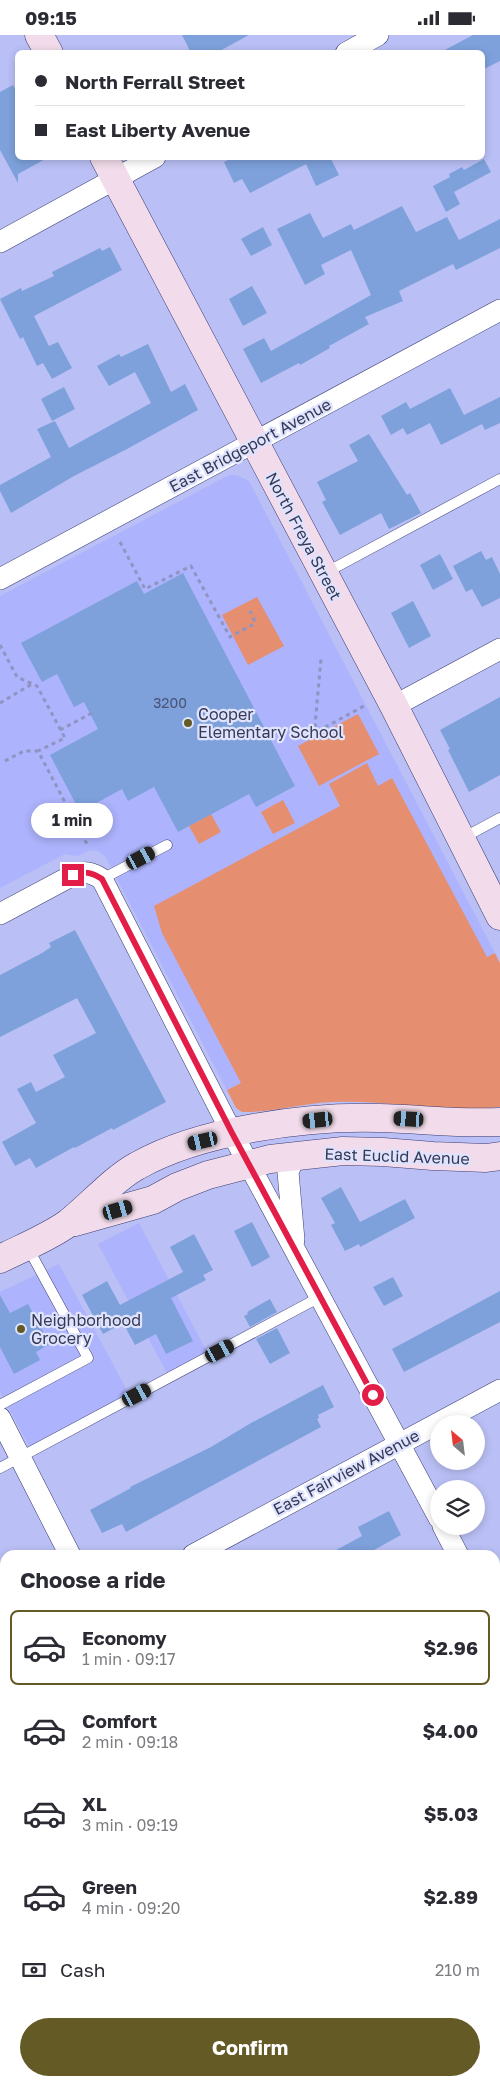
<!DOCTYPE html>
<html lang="en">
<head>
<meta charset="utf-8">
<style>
  body { margin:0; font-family:"Golos Text",sans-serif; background:#f7f7f7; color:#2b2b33; height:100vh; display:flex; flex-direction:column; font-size:19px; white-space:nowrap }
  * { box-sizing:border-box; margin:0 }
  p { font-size:16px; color:#7c7c81 }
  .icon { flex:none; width:28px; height:28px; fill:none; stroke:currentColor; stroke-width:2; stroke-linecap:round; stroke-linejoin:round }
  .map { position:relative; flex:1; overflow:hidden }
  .side { position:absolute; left:0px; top:1515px; width:500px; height:536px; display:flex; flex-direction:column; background:#fff; border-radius:15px 15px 0 0; box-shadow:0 2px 8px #0003 }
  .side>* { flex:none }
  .banner { position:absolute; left:15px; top:15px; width:470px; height:110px; border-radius:8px; box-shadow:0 2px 8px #0003; display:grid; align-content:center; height:110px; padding:0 20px; background:#fff }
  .needle { width:32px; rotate:332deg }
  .tools { position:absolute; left:430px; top:1380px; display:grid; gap:10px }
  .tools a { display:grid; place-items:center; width:55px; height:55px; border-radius:50%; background:#fff; box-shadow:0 2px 8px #0003; font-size:25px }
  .end { position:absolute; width:22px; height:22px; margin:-11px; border:6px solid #e11d48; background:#fff; box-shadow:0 0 0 2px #fff }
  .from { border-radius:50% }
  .bubble { position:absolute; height:35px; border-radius:18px; background:#fff; box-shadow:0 2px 8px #0003; font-size:16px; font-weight:700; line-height:35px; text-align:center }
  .car { position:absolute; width:15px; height:30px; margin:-15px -8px; border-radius:6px; box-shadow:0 0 4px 1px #0007; background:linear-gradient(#222 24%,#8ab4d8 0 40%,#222 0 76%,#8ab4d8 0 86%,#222 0) }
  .banner b { display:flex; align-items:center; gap:18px; height:48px; font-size:19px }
  .banner b+b { border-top:1px solid #e1e1e2 }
  .banner i { width:12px; height:12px; background:#2b2b33 }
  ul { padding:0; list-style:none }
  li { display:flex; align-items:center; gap:15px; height:75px; margin:0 10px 8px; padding:0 10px; border:2px solid transparent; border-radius:8px }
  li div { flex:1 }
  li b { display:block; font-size:19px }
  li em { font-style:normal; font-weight:700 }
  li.selected { border-color:#635a26 }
  li>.icon { width:45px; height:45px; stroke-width:1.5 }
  h2 { padding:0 20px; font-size:22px; line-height:60px }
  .pay { display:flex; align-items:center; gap:12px; height:55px; padding:0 20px; font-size:19px }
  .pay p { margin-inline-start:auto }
  .primary-button { display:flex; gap:10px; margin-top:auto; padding:10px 20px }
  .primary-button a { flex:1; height:58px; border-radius:30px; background:#635a26; color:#fff; font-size:20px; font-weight:700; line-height:58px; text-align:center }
  .status { display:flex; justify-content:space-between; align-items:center; height:35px; padding:0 25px; background:#fff; direction:ltr }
  .status svg { height:14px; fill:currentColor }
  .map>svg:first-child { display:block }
  .built { fill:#adb3fc }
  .green { fill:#e68e70 }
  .building { fill:#7ea1db }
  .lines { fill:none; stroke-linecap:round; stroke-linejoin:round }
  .lane-casing { stroke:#3a3c74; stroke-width:11 }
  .street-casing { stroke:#3a3c74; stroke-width:22 }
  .secondary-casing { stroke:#3a3c74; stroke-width:29 }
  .path { stroke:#8f94c1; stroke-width:3; stroke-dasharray:4 4; stroke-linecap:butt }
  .lane { stroke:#fff; stroke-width:10 }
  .street { stroke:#fff; stroke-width:21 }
  .secondary { stroke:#f2dbea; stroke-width:28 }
  .route { stroke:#e11d48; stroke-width:6 }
  .poi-dot { fill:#635a26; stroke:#dfe3fe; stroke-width:2 }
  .labels { text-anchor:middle; stroke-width:4.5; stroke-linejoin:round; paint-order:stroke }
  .number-label { font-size:14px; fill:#485376 }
  .street-label { font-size:16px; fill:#363954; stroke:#dfe3fe }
  .poi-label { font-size:16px; fill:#363954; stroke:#dfe3fe; text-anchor:start }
</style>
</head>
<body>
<div class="status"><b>09:15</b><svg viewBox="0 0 49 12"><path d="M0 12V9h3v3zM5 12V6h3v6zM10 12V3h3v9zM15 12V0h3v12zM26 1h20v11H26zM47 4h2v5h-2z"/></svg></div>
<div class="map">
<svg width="500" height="2051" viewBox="0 0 500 2051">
  <rect width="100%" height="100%" fill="#bac0f5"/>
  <g class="built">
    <polygon points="229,440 237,440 249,446 495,918 227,1055 105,821 98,816 90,815 78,821 65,819 0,853 0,561"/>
    <polygon points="139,1188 208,1319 168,1340 98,1209"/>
    <polygon points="59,1229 130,1361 31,1415 0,1357 0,1257"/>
  </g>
  <g class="green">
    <polygon points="257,562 284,611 248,630 222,580"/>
    <polygon points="358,679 379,719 319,751 298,711"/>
    <path d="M367 728 378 751 392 743 487 922 495 918 500 928V1072C444 1078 389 1065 333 1067 302 1068 272 1078 242 1077L236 1073 227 1055 241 1048 162 898 154 871 340 771 329 749Z"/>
    <polygon points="283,765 295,788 273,799 261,777"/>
    <polygon points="211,779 221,797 199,809 189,791"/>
  </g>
  <g class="building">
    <polygon points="182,0 249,0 216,18 191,18"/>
    <polygon points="473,0 500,0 500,26 482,35 482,18 439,18"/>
    <polygon points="13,50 18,59 18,122 49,122 18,139 18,148 0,115 0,57"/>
    <polygon points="234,122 330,122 339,140 316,151 306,129 250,158 242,144 234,148 224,127"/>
    <polygon points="484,124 491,137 454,157 460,169 446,177 433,151 450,142 449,139 462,132 464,135"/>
    <polygon points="402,171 416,197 447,182 459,205 500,184 500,213 456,235 453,229 399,256 403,266 365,282 369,289 329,311 330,313 300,330 299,328 261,348 243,314 264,303 271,316 371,260 351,215 321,230 325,239 305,250 277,194 310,178 323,203 351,189 354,195"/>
    <polygon points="263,192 272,210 251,221 241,204"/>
    <polygon points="110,212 122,235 34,281 49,311 58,307 72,333 52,344 43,328 37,331 23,302 20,304 0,264 21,253 22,256 54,241 52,237 100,213 102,216"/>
    <polygon points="252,251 267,278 243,291 229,264"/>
    <polygon points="148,309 171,357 185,349 198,375 127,414 74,441 11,478 0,456 0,450 51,422 37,394 55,386 69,413 151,368 135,337 109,351 97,331 119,319 121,322"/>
    <polygon points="64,352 75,374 52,386 41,364"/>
    <polygon points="450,353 464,380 500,362 500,388 485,395 482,389 441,410 430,388 407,400 403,393 391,400 381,381 406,367 410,374"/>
    <polygon points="369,399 407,460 410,458 421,478 389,494 381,478 340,500 322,467 326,465 317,447 358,426 349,410"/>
    <polygon points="481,516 486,525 492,522 500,539 500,563 482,572 472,554 466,557 453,531"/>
    <polygon points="440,519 453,544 433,555 420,530"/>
    <polygon points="183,538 295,751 256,772 249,759 178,797 154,752 128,766 122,754 80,777 50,720 98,694 84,667 74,672 57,639 42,647 21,608 137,546 144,559"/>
    <polygon points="413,566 431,601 409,613 391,578"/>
    <polygon points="500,662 500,740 469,757 448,715 450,714 440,695"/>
    <polygon points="75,895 166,1067 113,1095 112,1093 75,1113 74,1112 36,1133 30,1123 15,1131 2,1107 36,1088 17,1054 31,1047 36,1057 65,1042 53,1020 96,998 77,963 0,1002 0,940 42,918 51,912 49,908"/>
    <polygon points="341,1152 360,1187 405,1164 415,1183 360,1212 359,1209 345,1216 331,1190 335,1188 321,1163"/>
    <polygon points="252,1187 270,1222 252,1232 234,1196"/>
    <polygon points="194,1199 213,1235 203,1240 206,1245 171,1263 193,1306 166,1319 156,1299 135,1310 123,1288 103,1299 82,1260 107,1246 120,1270 183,1237 170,1212"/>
    <polygon points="393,1242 403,1261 384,1271 373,1252"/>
    <polygon points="500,1256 500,1287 404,1337 392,1314"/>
    <polygon points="0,1260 10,1278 28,1269 50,1309 36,1317 40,1325 14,1339 0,1312"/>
    <polygon points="270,1264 277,1277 250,1292 244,1281 248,1279 247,1277"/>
    <polygon points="277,1293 290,1318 270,1329 256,1304"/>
    <polygon points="323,1350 334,1372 318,1380 319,1383 317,1384 321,1392 126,1497 122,1489 102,1498 90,1475 131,1453 130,1452 211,1412 251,1388"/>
    <polygon points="389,1476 401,1500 365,1520 327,1520 362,1501 358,1492"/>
  </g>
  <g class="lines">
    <g class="lane-casing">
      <g id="lane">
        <polyline points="325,538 500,444"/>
        <polyline points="461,804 500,783"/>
        <polyline points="102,844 167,810"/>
        <polyline points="0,1370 88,1323 27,1211"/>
        <polyline points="0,1433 320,1262"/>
        <polyline points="0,1817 5,1814"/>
        <polyline points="495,1938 500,1935"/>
        <polyline points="284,2051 293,2046"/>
      </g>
    </g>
    <g class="street-casing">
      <g id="street">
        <polyline points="346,18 378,0"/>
        <polyline points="0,207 155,122"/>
        <polyline points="0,544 500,275"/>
        <polyline points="394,671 500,614"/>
        <path d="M0 879 73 840C85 836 91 837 102 844L232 1098 439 1483"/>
        <polyline points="294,1205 288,1137 292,1128 304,1120"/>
        <polyline points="0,1383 70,1520"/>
        <polyline points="443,1491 458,1520"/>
        <polyline points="193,1520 500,1355"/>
        <polyline points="495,1590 500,1600"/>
        <polyline points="0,1624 5,1621"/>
        <polyline points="495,1744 500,1742"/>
        <polyline points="0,2011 5,2008"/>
        <polyline points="355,2046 358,2051"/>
      </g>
    </g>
    <g class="secondary-casing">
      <g id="secondary">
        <polyline points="39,0 49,18"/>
        <polyline points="104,122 394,671 500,881"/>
        <polyline points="75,1187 153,1165 177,1152 208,1140 270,1124 343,1116 383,1117 433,1121 486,1123 500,1121"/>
        <path d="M0 1224C22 1213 47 1203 67 1189 89 1172 113 1144 137 1131 200 1095 307 1081 379 1083 420 1084 460 1089 500 1087"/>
      </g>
    </g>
    <g class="path">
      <polyline points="120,507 145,554 191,531 230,602 254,589 255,587 250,576"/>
      <polyline points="0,610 17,642 37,651 65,703 38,716 87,809"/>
      <polyline points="0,668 32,649"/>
      <polyline points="60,695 94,677"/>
      <polyline points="318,696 364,671"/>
      <polyline points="320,699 315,690 321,624"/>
      <polyline points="5,726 24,716 38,716"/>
      <polyline points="81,797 103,785 110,797"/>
    </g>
    <use href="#lane" class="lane"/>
    <use href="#street" class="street"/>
    <use href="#secondary" class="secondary"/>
  </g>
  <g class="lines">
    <path class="route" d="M73 840C85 836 91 837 102 844L232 1098 373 1360"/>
  </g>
  <g class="poi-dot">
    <circle cx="188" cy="688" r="5"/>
    <circle cx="21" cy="1294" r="5"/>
  </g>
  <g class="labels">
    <g class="number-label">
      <text x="170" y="673">3200</text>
    </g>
    <g class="street-label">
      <text transform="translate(250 410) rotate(-28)" y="6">East Bridgeport Avenue</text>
      <text transform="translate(304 501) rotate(62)" y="6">North Freya Street</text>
      <text transform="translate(397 1121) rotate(2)" y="6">East Euclid Avenue</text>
      <text transform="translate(346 1437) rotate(-28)" y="6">East Fairview Avenue</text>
    </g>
    <g class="poi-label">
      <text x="198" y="685">Cooper<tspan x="198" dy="18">Elementary School</tspan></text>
      <text x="31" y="1291">Neighborhood<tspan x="31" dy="18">Grocery</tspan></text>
    </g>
  </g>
</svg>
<div class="tools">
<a><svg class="needle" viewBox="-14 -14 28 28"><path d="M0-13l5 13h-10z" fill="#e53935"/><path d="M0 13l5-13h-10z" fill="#7c7c81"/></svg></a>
<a><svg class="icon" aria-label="layers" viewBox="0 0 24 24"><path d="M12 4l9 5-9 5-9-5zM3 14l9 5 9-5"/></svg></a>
</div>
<i class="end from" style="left:373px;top:1360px"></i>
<i class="end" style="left:73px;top:840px"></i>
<div class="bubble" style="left:31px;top:768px;width:82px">1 min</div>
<i class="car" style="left:141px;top:823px;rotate:62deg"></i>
<i class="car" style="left:409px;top:1084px;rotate:273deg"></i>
<i class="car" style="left:318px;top:1085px;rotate:264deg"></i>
<i class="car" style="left:203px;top:1106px;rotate:257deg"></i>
<i class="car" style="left:118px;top:1175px;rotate:74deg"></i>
<i class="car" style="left:220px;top:1316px;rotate:62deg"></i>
<i class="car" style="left:137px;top:1360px;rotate:62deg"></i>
<div class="banner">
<b><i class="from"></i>North Ferrall Street</b>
<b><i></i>East Liberty Avenue</b>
</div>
<section class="side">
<h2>Choose a ride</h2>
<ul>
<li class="selected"><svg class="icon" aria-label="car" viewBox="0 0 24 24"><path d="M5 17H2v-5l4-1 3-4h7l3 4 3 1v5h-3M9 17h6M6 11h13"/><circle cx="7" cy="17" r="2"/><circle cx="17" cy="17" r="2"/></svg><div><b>Economy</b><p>1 min · 09:17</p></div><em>$2.96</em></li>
<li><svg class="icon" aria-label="car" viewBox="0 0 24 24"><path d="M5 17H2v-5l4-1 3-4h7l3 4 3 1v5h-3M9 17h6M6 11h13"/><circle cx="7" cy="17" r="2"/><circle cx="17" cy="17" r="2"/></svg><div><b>Comfort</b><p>2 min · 09:18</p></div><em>$4.00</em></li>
<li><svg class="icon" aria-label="car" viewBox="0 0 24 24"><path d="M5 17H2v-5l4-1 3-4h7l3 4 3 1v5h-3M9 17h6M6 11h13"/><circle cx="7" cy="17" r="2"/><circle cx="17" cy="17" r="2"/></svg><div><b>XL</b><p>3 min · 09:19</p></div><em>$5.03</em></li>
<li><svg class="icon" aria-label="car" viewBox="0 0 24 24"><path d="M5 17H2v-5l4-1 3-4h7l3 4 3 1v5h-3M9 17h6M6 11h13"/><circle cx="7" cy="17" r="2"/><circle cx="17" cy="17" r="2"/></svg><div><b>Green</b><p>4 min · 09:20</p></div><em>$2.89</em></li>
</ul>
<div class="pay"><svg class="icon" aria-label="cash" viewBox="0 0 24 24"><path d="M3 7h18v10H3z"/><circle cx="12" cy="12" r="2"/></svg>Cash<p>210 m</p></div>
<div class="primary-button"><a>Confirm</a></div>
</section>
</div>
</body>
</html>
